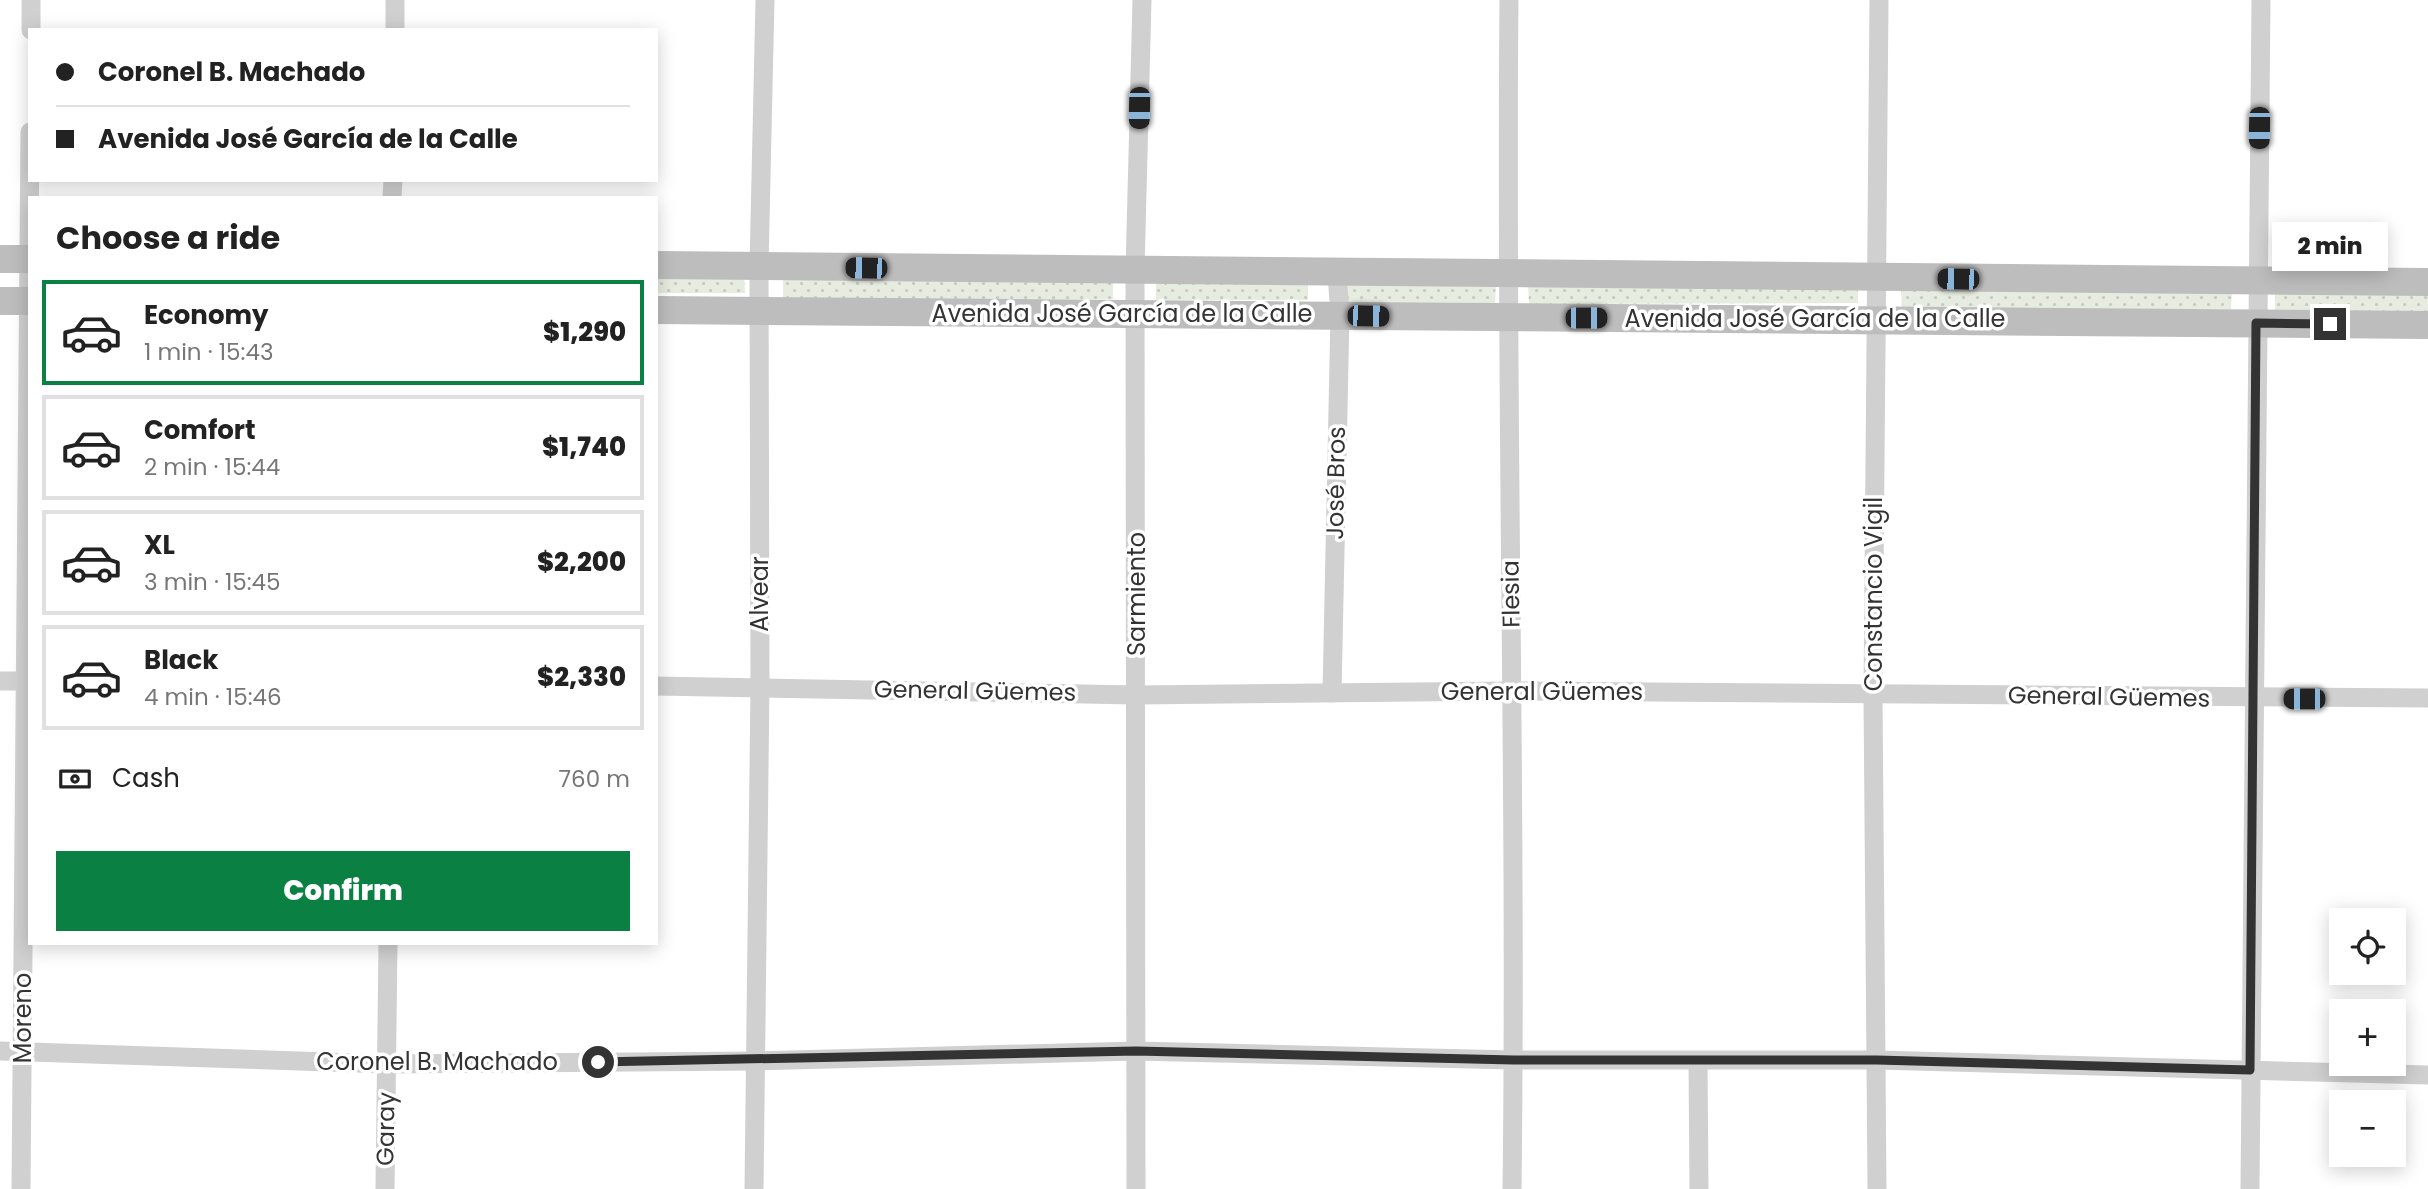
<!DOCTYPE html>
<html lang="en">
<head>
<meta charset="utf-8">
<style>
  body { margin:0; font-family:Poppins,sans-serif; background:#f6f6f6; color:#222; height:100vh; display:flex; flex-direction:column; font-size:26px; white-space:nowrap }
  * { box-sizing:border-box; margin:0 }
  p { font-size:23px; color:#767676 }
  .icon { flex:none; width:38px; height:38px; fill:none; stroke:currentColor; stroke-width:2; stroke-linecap:round; stroke-linejoin:round }
  .map { position:relative; flex:1; overflow:hidden }
  .drawer { position:absolute; left:28px; top:196px; width:630px; height:749px; display:flex; flex-direction:column; background:#fff; border-radius:0px; box-shadow:0 4px 18px #0003 }
  .drawer>* { flex:none }
  .guide { position:absolute; left:28px; top:28px; width:630px; height:154px; border-radius:0px; box-shadow:0 4px 18px #0003; display:grid; align-content:center; height:154px; padding:0 28px; background:#fff }
  .fabs { position:absolute; left:2329px; top:908px; display:grid; gap:14px }
  .fabs a { display:grid; place-items:center; width:77px; height:77px; border-radius:0px; background:#fff; box-shadow:0 4px 18px #0003; font-size:35px }
  .end { position:absolute; width:32px; height:32px; margin:-16px; border:9px solid #333; background:#fff; box-shadow:0 0 0 4px #fff }
  .from { border-radius:50% }
  .bubble { position:absolute; height:49px; border-radius:0px; background:#fff; box-shadow:0 4px 18px #0003; font-size:23px; font-weight:800; line-height:49px; text-align:center }
  .car { position:absolute; width:21px; height:42px; margin:-21px -10px; border-radius:9px; box-shadow:0 0 5px 2px #0007; background:linear-gradient(#222 24%,#8ab4d8 0 40%,#222 0 76%,#8ab4d8 0 86%,#222 0) }
  .guide b { display:flex; align-items:center; gap:24px; height:66px; font-size:26px }
  .guide b+b { border-top:2px solid #e0e0e0 }
  .guide i { width:18px; height:18px; background:#222 }
  ul { padding:0; list-style:none }
  li { display:flex; align-items:center; gap:21px; height:105px; margin:0 14px 10px; padding:0 14px; border:4px solid #e0e0e0; border-radius:0px }
  li div { flex:1 }
  li b { display:block; font-size:26px }
  li em { font-style:normal; font-weight:800 }
  li.current { border-color:#0b8043 }
  li>.icon { width:63px; height:63px; stroke-width:1.5 }
  h2 { padding:0 28px; font-size:32px; line-height:84px }
  .pay { display:flex; align-items:center; gap:18px; height:77px; padding:0 28px; font-size:26px }
  .pay p { margin-inline-start:auto }
  .action { display:flex; gap:14px; margin-top:auto; padding:14px 28px }
  .action a { flex:1; height:80px; border-radius:0px; background:#0b8043; color:#fff; font-size:28px; font-weight:800; line-height:80px; text-align:center }
  .map>svg:first-child { display:block }
  .green { fill:url(#green-dots) }
  .lines { fill:none; stroke-linecap:round; stroke-linejoin:round }
  .minor { stroke:#d0d0d0; stroke-width:19 }
  .secondary { stroke:#bdbdbd; stroke-width:28 }
  .route { stroke:#333; stroke-width:9 }
  .labels { text-anchor:middle; stroke-width:7; stroke-linejoin:round; paint-order:stroke }
  .street-label { font-size:24px; fill:#333; stroke:#fff }
</style>
</head>
<body>
<div class="map">
<svg width="2428" height="1189" viewBox="0 0 2428 1189">
  <defs>
    <pattern id="green-dots" width="8" height="8" patternUnits="userSpaceOnUse" patternTransform="scale(1.75)"><rect width="8" height="8" fill="#e6ecdf"/><path d="M2 2h.1M6 6h.1" fill="none" stroke="#c6cbc0" stroke-width="1.8" stroke-linecap="round"/></pattern>
  </defs>
  <rect width="100%" height="100%" fill="#fff"/>
  <g class="green">
    <polygon points="656,273 744,273 745,293 656,293"/>
    <polygon points="1113,279 1113,299 783,300 783,280"/>
    <rect x="1156" y="280" width="152" height="20"/>
    <polygon points="1343,282 1496,282 1495,303 1343,302"/>
    <polygon points="1858,283 1858,303 1529,304 1528,284"/>
    <polygon points="1901,289 2232,289 2231,309 1902,309"/>
    <polygon points="2275,291 2428,292 2428,313 2275,311"/>
  </g>
  <g class="lines">
    <g class="minor">
      <path d="M1509 0C1505 396 1517 793 1512 1189"/>
      <polyline points="31,30 31,0"/>
      <polyline points="395,30 395,0"/>
      <polyline points="392,198 393,180"/>
      <polyline points="0,681 30,681"/>
      <polyline points="656,686 1137,695 1512,691 2428,698"/>
      <polyline points="1332,693 1340,315 1337,274"/>
      <polyline points="0,1051 387,1064 756,1061 1136,1051 1514,1060 1877,1060 2428,1075"/>
      <polyline points="1698,1061 1699,1189"/>
      <polyline points="21,1189 30,132"/>
      <polyline points="385,1189 388,943"/>
      <polyline points="754,1189 760,685 759,266 765,0"/>
      <polyline points="1136,1189 1135,270 1142,0"/>
      <polyline points="1877,1189 1873,695 1879,0"/>
      <polyline points="2250,1189 2261,0"/>
    </g>
    <g class="secondary">
      <polyline points="0,259 30,259"/>
      <polyline points="656,265 2428,282"/>
      <polyline points="0,301 30,301"/>
      <polyline points="656,310 2428,325"/>
    </g>
  </g>
  <g class="lines">
    <polyline class="route" points="598,1062 1136,1051 1514,1060 1877,1060 2250,1070 2256,323 2330,324"/>
  </g>
  <g class="labels">
    <g class="street-label">
      <text x="1122" y="322">Avenida José García de la Calle</text>
      <text x="1815" y="327">Avenida José García de la Calle</text>
      <text transform="translate(1336 483) rotate(-89)" y="8">José Bros</text>
      <text transform="translate(760 594) rotate(-90)" y="8">Alvear</text>
      <text transform="translate(1137 594) rotate(-90)" y="8">Sarmiento</text>
      <text transform="translate(1511 594) rotate(-91)" y="8">Flesia</text>
      <text transform="translate(1874 594) rotate(-90)" y="8">Constancio Vigil</text>
      <text transform="translate(975 691) rotate(1)" y="8">General Güemes</text>
      <text x="1542" y="700">General Güemes</text>
      <text transform="translate(2109 697) rotate(1)" y="8">General Güemes</text>
      <text transform="translate(23 1018) rotate(-90)" y="8">Moreno</text>
      <text x="437" y="1070">Coronel B. Machado</text>
      <text transform="translate(386 1129) rotate(-89)" y="8">Garay</text>
    </g>
  </g>
</svg>
<div class="fabs">
<a><svg class="icon" aria-label="locate" viewBox="0 0 24 24"><circle cx="12" cy="12" r="6"/><path d="M12 2v4M12 18v4M2 12h4M18 12h4"/></svg></a>
<a>+</a>
<a>−</a>
</div>
<i class="end from" style="left:598px;top:1062px"></i>
<i class="end" style="left:2330px;top:324px"></i>
<div class="bubble" style="left:2272px;top:222px;width:116px">2 min</div>
<i class="car" style="left:1139px;top:108px;rotate:181deg"></i>
<i class="car" style="left:2259px;top:128px;rotate:181deg"></i>
<i class="car" style="left:866px;top:268px;rotate:271deg"></i>
<i class="car" style="left:1958px;top:279px;rotate:271deg"></i>
<i class="car" style="left:1368px;top:316px;rotate:91deg"></i>
<i class="car" style="left:1586px;top:318px;rotate:90deg"></i>
<i class="car" style="left:2304px;top:699px;rotate:270deg"></i>
<div class="guide">
<b><i class="from"></i>Coronel B. Machado</b>
<b><i></i>Avenida José García de la Calle</b>
</div>
<section class="drawer">
<h2>Choose a ride</h2>
<ul>
<li class="current"><svg class="icon" aria-label="car" viewBox="0 0 24 24"><path d="M5 17H2v-5l4-1 3-4h7l3 4 3 1v5h-3M9 17h6M6 11h13"/><circle cx="7" cy="17" r="2"/><circle cx="17" cy="17" r="2"/></svg><div><b>Economy</b><p>1 min · 15:43</p></div><em>$1,290</em></li>
<li><svg class="icon" aria-label="car" viewBox="0 0 24 24"><path d="M5 17H2v-5l4-1 3-4h7l3 4 3 1v5h-3M9 17h6M6 11h13"/><circle cx="7" cy="17" r="2"/><circle cx="17" cy="17" r="2"/></svg><div><b>Comfort</b><p>2 min · 15:44</p></div><em>$1,740</em></li>
<li><svg class="icon" aria-label="car" viewBox="0 0 24 24"><path d="M5 17H2v-5l4-1 3-4h7l3 4 3 1v5h-3M9 17h6M6 11h13"/><circle cx="7" cy="17" r="2"/><circle cx="17" cy="17" r="2"/></svg><div><b>XL</b><p>3 min · 15:45</p></div><em>$2,200</em></li>
<li><svg class="icon" aria-label="car" viewBox="0 0 24 24"><path d="M5 17H2v-5l4-1 3-4h7l3 4 3 1v5h-3M9 17h6M6 11h13"/><circle cx="7" cy="17" r="2"/><circle cx="17" cy="17" r="2"/></svg><div><b>Black</b><p>4 min · 15:46</p></div><em>$2,330</em></li>
</ul>
<div class="pay"><svg class="icon" aria-label="cash" viewBox="0 0 24 24"><path d="M3 7h18v10H3z"/><circle cx="12" cy="12" r="2"/></svg>Cash<p>760 m</p></div>
<div class="action"><a>Confirm</a></div>
</section>
</div>
</body>
</html>
